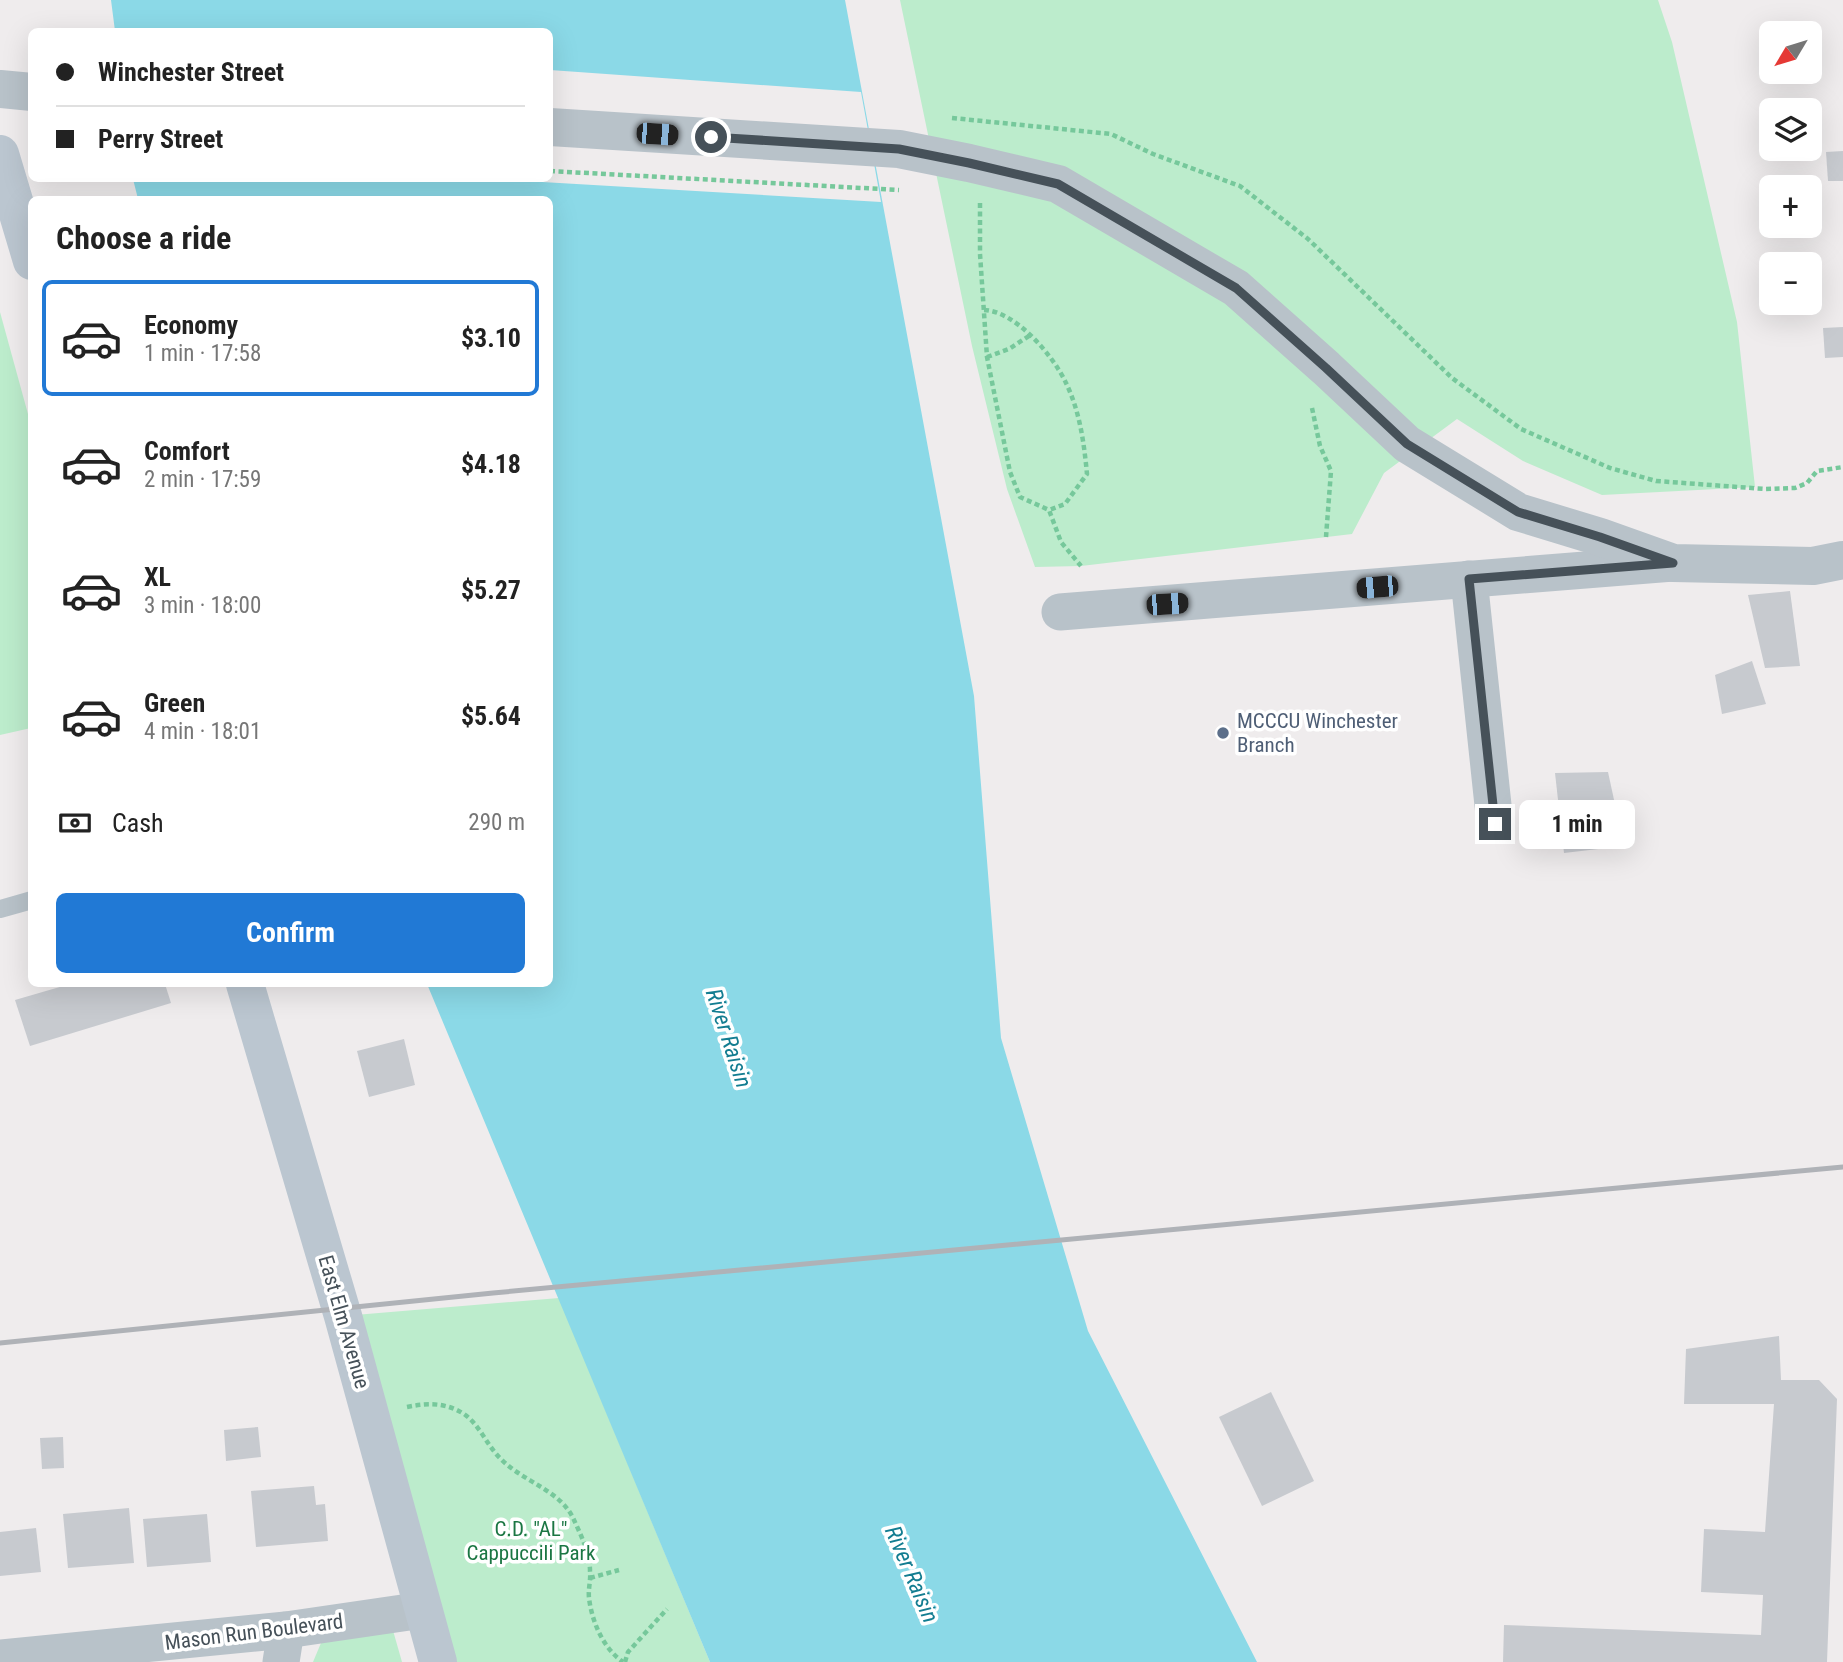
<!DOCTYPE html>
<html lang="en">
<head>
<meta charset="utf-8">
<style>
  body { margin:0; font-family:"Roboto Condensed",sans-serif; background:#f2f2f2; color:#222; height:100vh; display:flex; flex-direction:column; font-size:26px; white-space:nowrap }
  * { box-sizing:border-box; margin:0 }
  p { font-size:23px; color:#767676 }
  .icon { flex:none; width:38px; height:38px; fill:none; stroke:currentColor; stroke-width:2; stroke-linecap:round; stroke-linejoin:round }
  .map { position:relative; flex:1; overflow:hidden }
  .side { position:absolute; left:28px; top:196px; width:525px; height:791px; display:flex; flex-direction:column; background:#fff; border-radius:10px; box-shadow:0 7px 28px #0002 }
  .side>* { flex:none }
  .top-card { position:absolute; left:28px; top:28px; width:525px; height:154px; border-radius:10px; box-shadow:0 7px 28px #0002; display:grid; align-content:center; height:154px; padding:0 28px; background:#fff }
  .needle { width:46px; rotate:232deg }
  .buttons { position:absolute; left:1759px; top:21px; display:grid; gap:14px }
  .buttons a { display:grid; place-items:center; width:63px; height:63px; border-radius:10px; background:#fff; box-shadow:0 7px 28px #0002; font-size:35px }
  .end { position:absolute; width:32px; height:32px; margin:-16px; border:9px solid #465159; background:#fff; box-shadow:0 0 0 4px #fff }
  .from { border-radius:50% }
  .bubble { position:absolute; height:49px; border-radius:10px; background:#fff; box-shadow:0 7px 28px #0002; font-size:23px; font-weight:700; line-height:49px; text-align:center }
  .car { position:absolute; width:21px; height:42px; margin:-21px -10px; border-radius:9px; box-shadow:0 0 5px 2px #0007; background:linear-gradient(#222 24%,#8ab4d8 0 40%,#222 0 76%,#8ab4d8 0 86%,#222 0) }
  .top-card b { display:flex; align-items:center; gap:24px; height:66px; font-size:26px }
  .top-card b+b { border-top:2px solid #e0e0e0 }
  .top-card i { width:18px; height:18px; background:#222 }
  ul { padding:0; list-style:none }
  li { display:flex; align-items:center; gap:21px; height:116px; margin:0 14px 10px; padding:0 14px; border:4px solid transparent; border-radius:10px }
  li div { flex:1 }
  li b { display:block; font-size:26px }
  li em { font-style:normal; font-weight:700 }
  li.on { border-color:#2179d5 }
  li>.icon { width:63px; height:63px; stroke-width:1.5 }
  h2 { padding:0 28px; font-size:32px; line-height:84px }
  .pay { display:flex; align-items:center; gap:18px; height:77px; padding:0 28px; font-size:26px }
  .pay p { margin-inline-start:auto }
  .cta { display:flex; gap:14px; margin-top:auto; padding:14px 28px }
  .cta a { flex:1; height:80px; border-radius:10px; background:#2179d5; color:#fff; font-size:28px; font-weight:700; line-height:80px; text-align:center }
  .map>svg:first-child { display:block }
  .green { fill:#bceccc }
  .water { fill:#8bd9e7 }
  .pier { fill:#efeced }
  .building { fill:#c7cacf }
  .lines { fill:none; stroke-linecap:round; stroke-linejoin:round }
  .path { stroke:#76c89b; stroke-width:4.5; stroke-dasharray:5 3.5; stroke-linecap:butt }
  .service { stroke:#b8c2c9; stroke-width:18 }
  .minor { stroke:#b8c2c9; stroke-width:37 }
  .tertiary { stroke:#b8c2c9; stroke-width:38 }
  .secondary { stroke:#bbc6d0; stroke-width:38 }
  .rail { stroke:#afb2b7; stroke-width:5 }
  .route { stroke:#465159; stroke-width:9 }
  .service-dot { fill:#5c6f8a; stroke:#fff; stroke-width:2.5 }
  .labels { text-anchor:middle; stroke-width:7; stroke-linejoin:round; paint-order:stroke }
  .service-label { font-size:21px; fill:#4e5e75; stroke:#fff; text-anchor:start }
  .street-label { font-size:21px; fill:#465159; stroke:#fff }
  .park-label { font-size:21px; fill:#1b7643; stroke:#fff }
  .water-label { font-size:23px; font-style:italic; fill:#137d91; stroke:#fff }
</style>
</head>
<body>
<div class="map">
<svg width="1843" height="1662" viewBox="0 0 1843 1662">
  <rect width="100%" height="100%" fill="#efeced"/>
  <g class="green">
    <polygon points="900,0 1658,0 1672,42 1737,322 1755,487 1602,495 1523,461 1457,419 1384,473 1352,534 1081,566 1035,567 1007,489 972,346"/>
    <polygon points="0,312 31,425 31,728 0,735"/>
    <polygon points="559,1298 710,1662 441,1662 343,1316"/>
    <polygon points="392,1627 402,1662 313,1662 321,1643"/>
  </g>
  <polygon class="water" points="111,0 845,0 974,696 1001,1038 1088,1331 1257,1662 710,1662 427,984 550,984 550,200 138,199 133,179 550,178 550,32 115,31"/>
  <polygon class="pier" points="550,70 861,92 881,202 493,179 550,178"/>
  <g class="building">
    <polygon points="1843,151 1843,181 1828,181 1826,152"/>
    <polygon points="1843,327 1843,357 1825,358 1823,328"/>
    <polygon points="1790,591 1800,666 1765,668 1748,595"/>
    <polygon points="1752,661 1766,704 1722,714 1715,675"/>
    <polygon points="1608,772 1624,846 1564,853 1555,773"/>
    <polygon points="70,984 165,984 171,1003 30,1046 15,1000"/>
    <polygon points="404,1039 415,1085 369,1097 357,1051"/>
    <polygon points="1779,1336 1781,1380 1819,1380 1837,1399 1827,1662 1503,1662 1504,1625 1761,1635 1763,1595 1701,1592 1704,1529 1765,1532 1774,1404 1684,1404 1686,1349"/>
    <polygon points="1271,1392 1314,1481 1262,1506 1219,1417"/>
    <polygon points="258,1427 261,1457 226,1461 224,1430"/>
    <polygon points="63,1437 64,1468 42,1469 40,1438"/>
    <polygon points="314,1486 316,1505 325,1504 328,1541 256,1547 251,1491"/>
    <polygon points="129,1508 134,1563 68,1568 63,1514"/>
    <polygon points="207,1514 211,1562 147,1567 143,1519"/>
    <polygon points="36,1528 41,1572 0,1576 0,1532"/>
  </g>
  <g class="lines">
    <g class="path">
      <polyline points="952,118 1111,134 1153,154 1240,186 1308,239 1452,378 1521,429 1610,468 1656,481 1766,489 1795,488 1807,483 1817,471 1843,467"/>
      <polyline points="550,171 899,190"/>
      <polyline points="980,203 980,254 987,357 1010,472 1020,497 1049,510 1061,542 1081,566"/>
      <path d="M984 310C1015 311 1053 355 1066 383 1080 412 1084 443 1087 474L1065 504 1049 510"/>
      <polyline points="987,357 1009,349 1032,334"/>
      <polyline points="1312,408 1320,446 1331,471 1326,537"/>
      <path d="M407 1407C427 1403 445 1402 464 1414 480 1425 487 1446 501 1459 523 1482 561 1490 574 1520 581 1535 590 1554 590 1571 591 1580 588 1589 589 1598 592 1622 603 1648 623 1662"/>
      <polyline points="590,1578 619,1570"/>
      <polyline points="625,1662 628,1652 667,1609"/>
    </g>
    <polyline class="service" points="0,909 32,900"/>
    <g class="minor">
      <polyline points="1469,579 1495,824"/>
      <polyline points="1060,612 1673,563"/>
      <polyline points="0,1658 286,1630 423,1610"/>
      <polyline points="281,1662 286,1630"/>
    </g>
    <g class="tertiary">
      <polyline points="0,89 32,92"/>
      <polyline points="550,127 899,149 969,163 1058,184 1236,288 1326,368 1407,444 1518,512 1600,537 1673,563 1813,566 1843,560"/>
    </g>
    <g class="secondary">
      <polyline points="0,154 32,261"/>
      <polyline points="245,984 343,1316 438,1662"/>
    </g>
    <polyline class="rail" points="0,1343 493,1293 1843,1167"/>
  </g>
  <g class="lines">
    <polyline class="route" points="711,137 899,149 969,163 1058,184 1236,288 1326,368 1407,444 1518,512 1600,537 1673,563 1469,579 1495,824"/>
  </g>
  <circle class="service-dot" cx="1223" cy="733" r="7"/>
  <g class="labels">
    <g class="service-label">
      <text x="1237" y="728">MCCCU Winchester<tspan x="1237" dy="24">Branch</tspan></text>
    </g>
    <g class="street-label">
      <text transform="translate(344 1322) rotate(74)" y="7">East Elm Avenue</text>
      <text transform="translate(254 1632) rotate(-7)" y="7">Mason Run Boulevard</text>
    </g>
    <g class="park-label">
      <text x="531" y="1536">C.D. "AL"<tspan x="531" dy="24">Cappuccili Park</tspan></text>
    </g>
    <g class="water-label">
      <text transform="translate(729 1038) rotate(72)" y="8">River Raisin</text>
      <text transform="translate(912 1574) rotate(67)" y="8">River Raisin</text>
    </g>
  </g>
</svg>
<div class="buttons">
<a><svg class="needle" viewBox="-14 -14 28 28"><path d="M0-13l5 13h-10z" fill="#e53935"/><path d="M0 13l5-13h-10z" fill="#767676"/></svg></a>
<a><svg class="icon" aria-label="layers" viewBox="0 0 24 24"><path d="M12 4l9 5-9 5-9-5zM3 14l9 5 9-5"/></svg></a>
<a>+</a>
<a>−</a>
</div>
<i class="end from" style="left:711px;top:137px"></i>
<i class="end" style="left:1495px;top:824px"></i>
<div class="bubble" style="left:1519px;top:800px;width:116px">1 min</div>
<i class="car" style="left:657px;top:134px;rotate:94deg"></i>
<i class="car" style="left:1377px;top:587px;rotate:265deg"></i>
<i class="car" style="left:1167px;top:604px;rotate:86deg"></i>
<div class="top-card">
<b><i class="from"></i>Winchester Street</b>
<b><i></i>Perry Street</b>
</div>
<section class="side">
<h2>Choose a ride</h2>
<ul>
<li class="on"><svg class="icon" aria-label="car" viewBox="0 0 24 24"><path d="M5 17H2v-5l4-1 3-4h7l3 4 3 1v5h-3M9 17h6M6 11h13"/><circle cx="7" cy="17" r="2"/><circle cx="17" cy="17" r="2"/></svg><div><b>Economy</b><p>1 min · 17:58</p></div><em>$3.10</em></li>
<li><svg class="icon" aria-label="car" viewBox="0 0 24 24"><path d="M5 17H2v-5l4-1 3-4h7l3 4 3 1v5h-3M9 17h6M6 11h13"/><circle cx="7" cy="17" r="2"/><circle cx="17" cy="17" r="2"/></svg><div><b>Comfort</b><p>2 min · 17:59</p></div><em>$4.18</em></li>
<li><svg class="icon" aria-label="car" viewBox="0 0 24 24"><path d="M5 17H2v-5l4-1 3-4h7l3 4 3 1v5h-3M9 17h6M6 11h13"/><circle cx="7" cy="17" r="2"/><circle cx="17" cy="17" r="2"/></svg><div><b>XL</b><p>3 min · 18:00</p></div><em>$5.27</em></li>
<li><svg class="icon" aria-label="car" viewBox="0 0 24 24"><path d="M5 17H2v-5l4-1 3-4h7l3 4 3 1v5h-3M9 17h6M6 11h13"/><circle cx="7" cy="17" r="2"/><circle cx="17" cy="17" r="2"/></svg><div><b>Green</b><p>4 min · 18:01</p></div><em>$5.64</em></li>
</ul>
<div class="pay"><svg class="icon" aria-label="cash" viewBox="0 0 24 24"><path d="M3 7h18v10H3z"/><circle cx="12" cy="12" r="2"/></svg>Cash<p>290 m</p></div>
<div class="cta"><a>Confirm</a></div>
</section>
</div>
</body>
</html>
